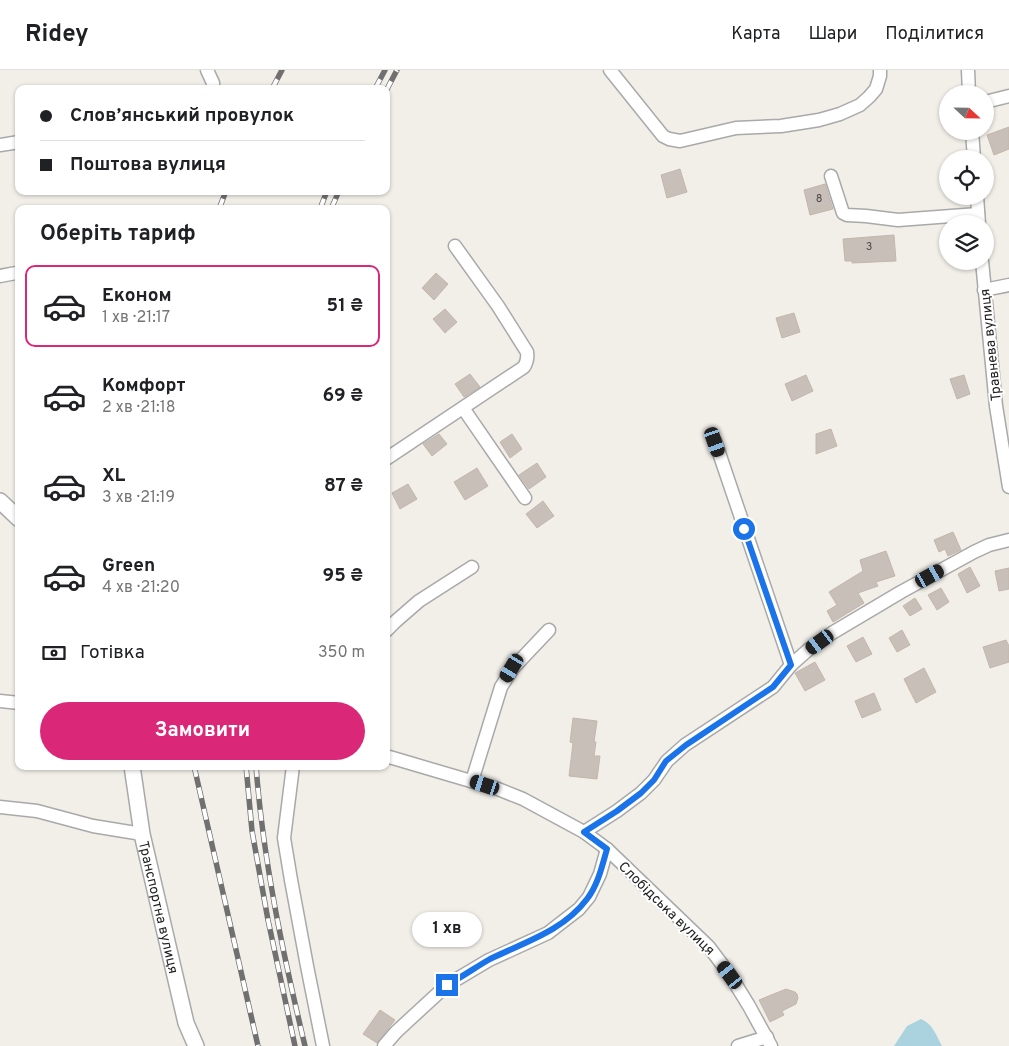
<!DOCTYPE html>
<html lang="uk">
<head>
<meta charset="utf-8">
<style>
  body { margin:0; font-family:Overpass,sans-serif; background:#f2f2f2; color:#202124; height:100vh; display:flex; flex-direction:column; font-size:19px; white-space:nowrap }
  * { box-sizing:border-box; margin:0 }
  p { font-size:16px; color:#757577 }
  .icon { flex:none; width:28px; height:28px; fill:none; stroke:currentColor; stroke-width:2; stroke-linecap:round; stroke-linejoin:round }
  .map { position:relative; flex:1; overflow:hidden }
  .panel { position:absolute; left:15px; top:135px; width:375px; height:565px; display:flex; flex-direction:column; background:#fff; border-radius:10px; box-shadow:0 1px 4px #0004 }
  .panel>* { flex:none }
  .hud { position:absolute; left:15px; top:15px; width:375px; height:110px; border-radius:10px; box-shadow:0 1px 4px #0004; display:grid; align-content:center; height:110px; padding:0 25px; background:#fff }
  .needle { width:32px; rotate:112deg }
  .buttons { position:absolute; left:939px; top:15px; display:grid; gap:10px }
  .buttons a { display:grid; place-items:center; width:55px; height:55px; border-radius:50%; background:#fff; box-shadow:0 1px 4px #0004; font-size:25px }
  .end { position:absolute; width:22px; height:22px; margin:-11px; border:6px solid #1a73e8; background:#fff; box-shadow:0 0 0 2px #fff }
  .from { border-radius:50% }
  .bubble { position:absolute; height:35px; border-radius:18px; background:#fff; box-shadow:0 1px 4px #0004; font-size:16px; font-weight:700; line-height:35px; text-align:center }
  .car { position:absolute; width:15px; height:30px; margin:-15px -8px; border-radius:6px; box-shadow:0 0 4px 1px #0007; background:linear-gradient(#222 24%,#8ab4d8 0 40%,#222 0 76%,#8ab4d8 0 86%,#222 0) }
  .hud b { display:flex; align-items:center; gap:18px; height:48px; font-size:19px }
  .hud b+b { border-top:1px solid #e0e0e0 }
  .hud i { width:12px; height:12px; background:#202124 }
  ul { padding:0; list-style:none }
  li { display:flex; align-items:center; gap:15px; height:82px; margin:0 10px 8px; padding:0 15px; border:2px solid transparent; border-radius:10px }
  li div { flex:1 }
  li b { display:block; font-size:19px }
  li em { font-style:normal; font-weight:700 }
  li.active { border-color:#db2777 }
  li>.icon { width:45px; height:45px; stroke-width:1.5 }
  h2 { padding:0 25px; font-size:22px; line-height:60px }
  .pay { display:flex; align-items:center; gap:12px; height:55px; padding:0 25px; font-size:19px }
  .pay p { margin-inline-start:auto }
  .button { display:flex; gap:10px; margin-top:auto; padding:10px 25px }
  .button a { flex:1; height:58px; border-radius:30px; background:#db2777; color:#fff; font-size:20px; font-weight:700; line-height:58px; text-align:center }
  header { display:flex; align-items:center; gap:30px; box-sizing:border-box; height:70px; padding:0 25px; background:#fff; border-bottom:1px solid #e0e0e0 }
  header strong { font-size:24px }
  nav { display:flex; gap:28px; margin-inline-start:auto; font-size:18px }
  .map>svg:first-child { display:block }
  .water { fill:#aad3df }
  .building { fill:#c7bfb8; stroke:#c4b6ab }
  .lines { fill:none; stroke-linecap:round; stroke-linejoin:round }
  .minor-casing { stroke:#a9a9a9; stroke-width:15 }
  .tertiary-casing { stroke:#a9a9a9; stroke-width:18 }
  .minor { stroke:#fff; stroke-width:12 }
  .tertiary { stroke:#fff; stroke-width:15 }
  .rail-casing { stroke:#707070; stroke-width:5.5 }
  .rail { stroke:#fff; stroke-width:4; stroke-dasharray:11; stroke-linecap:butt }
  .route { stroke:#1a73e8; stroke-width:6 }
  .labels { text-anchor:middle; stroke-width:4; stroke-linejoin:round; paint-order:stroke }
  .number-label { font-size:11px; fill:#4b4948 }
  .street-label { font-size:14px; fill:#222; stroke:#fff }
</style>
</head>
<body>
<header>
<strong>Ridey</strong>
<nav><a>Карта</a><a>Шари</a><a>Поділитися</a></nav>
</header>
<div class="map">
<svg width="1009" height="976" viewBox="0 0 1009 976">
  <rect width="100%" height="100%" fill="#f2efe9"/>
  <path class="water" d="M921 949C933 954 936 965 942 976H894L907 956Z"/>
  <g class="building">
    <polygon points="1009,57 1009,79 994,85 987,65"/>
    <polygon points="680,99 687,122 667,128 661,105"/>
    <polygon points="825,114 833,139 810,145 804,120"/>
    <polygon points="894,165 896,191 852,193 852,191 845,191 843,169"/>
    <polygon points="436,203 448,214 434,230 422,218"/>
    <polygon points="445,239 457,252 445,263 433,249"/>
    <polygon points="794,243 800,262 782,268 776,248"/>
    <polygon points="470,304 480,317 464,327 455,314"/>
    <polygon points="806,305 813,321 792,331 785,314"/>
    <polygon points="964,305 970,324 957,329 950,309"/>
    <polygon points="831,359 837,376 816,384 816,364"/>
    <polygon points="439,364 447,374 432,386 423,374"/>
    <polygon points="512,364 522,379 510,388 500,372"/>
    <polygon points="537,393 546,407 529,419 519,405"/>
    <polygon points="477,398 488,416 465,430 454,412"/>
    <polygon points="408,414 417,429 400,439 392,423"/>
    <polygon points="543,431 554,446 537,458 526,444"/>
    <polygon points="953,462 961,480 948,486 945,479 939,482 934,470"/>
    <polygon points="886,481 895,506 876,512 878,516 858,523 864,533 833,552 827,541 837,535 829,522 863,501 860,490"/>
    <polygon points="970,497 980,516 967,523 958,504"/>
    <polygon points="1009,498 1009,519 999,521 995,501"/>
    <polygon points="941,518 949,532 937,540 928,525"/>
    <polygon points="915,528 922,539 910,546 903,536"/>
    <polygon points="902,560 910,575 897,582 889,568"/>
    <polygon points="863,567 872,584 856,592 847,576"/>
    <polygon points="1006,570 1009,576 1009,592 990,598 983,577"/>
    <polygon points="815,592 825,610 805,621 795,603"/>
    <polygon points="924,598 936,622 916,633 904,609"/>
    <polygon points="874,623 881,640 862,648 855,631"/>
    <polygon points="573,648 597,651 594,672 596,672 594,686 600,686 597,709 569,706 573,673 570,672"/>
    <polygon points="786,919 795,922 797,924 798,928 796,934 782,941 784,945 770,952 759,930"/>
    <polygon points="380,940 395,950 377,973 363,964"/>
  </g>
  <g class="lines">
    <g class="minor-casing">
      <g id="minor">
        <polyline points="207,0 213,13 213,19"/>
        <polyline points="610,0 663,66 669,69 680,71 736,58 781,56 819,50 840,44 860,35 869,27 876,19 880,6 880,0"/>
        <polyline points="968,0 969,24"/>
        <polyline points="985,32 1009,26"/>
        <polyline points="972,61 974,89"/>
        <polyline points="0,75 19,72"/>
        <polyline points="831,106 843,143 847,145 866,146 898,150 978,144"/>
        <polyline points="977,126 979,154"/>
        <polyline points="982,191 996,336 1009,417"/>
        <polyline points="0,206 16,203"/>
        <polyline points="984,220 1009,215"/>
        <polyline points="463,338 525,428"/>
        <polyline points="715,371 791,595"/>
        <path d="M386 389 524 297C527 292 528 288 527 282L498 236 455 176"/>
        <polyline points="386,561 396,551 419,531 472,497"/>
        <polyline points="0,631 19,633"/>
        <polyline points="386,686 498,719 523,729 584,762 607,779 709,877 730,905 749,936 771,976"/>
        <polyline points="293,696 284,768 291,810 307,896 323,976"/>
        <polyline points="472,711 501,617 513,598 549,560"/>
        <polyline points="0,737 37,741 93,756 142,764"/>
        <polyline points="584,762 617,741 641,723 654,710 667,691 685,675 773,617 791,595 808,580 832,563 901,522 974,482 989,475 1009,470"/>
        <polyline points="384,976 396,962 447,915 489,890 548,863 579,839 589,827 600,804 607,779"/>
        <polyline points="738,976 767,967"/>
      </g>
    </g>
    <g class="tertiary-casing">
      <g id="tertiary">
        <polyline points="0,431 19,449"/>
        <path id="s1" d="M132 696 142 764 186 953 196 976"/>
      </g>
    </g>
    <use href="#minor" class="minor"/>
    <use href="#tertiary" class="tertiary"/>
    <g class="rail-casing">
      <g id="rail">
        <polyline points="272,19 282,0"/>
        <polyline points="375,19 385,0"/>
        <polyline points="386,21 397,0"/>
        <polyline points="219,139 226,121"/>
        <polyline points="320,139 327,121"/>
        <polyline points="331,139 339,121"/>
        <polyline points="194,696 258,976"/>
        <polyline points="246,696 252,761 268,850 295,976"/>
        <path d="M256 696C263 790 283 884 305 976"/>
      </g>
    </g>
    <use href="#rail" class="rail"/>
  </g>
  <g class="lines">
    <path class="route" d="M447 915C462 907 476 897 490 889 525 872 563 861 587 829 598 815 602 796 607 779L584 762 617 741 641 723 654 710 666 691 686 675 773 617 791 595 744 459"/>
  </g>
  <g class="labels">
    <g class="number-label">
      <text x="819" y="132">8</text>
      <text x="869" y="180">3</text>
    </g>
    <g class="street-label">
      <text transform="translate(990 275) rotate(-96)" y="5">Травнева вулиця</text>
      <text dy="5" stroke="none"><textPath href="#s1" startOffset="144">Транспортна вулиця</textPath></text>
      <text transform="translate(667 838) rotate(44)" y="5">Слобідська вулиця</text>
    </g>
  </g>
</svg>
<div class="buttons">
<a><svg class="needle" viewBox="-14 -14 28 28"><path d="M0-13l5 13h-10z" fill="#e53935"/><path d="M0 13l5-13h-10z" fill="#757577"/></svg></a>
<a><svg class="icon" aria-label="locate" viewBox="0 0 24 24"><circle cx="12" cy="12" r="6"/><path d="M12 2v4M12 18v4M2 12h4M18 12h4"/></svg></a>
<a><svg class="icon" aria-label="layers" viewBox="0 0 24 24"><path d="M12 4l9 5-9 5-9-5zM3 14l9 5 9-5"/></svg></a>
</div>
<i class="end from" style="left:744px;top:459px"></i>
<i class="end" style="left:447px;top:915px"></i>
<div class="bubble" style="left:412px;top:842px;width:70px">1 хв</div>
<i class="car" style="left:715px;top:372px;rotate:161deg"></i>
<i class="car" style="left:930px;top:506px;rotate:61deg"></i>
<i class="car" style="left:820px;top:572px;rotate:234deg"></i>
<i class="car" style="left:512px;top:598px;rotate:211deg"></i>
<i class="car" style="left:485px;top:715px;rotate:288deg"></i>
<i class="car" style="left:730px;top:905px;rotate:323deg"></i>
<div class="hud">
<b><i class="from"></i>Слов’янський провулок</b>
<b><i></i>Поштова вулиця</b>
</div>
<section class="panel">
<h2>Оберіть тариф</h2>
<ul>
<li class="active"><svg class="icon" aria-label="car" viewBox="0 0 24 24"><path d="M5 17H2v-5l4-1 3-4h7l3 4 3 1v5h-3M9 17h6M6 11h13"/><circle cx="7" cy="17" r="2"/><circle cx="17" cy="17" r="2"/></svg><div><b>Економ</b><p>1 хв · 21:17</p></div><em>51 ₴</em></li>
<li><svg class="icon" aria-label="car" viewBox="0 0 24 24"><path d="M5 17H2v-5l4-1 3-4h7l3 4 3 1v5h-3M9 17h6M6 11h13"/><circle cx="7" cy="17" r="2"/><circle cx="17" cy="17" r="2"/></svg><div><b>Комфорт</b><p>2 хв · 21:18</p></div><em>69 ₴</em></li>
<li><svg class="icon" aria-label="car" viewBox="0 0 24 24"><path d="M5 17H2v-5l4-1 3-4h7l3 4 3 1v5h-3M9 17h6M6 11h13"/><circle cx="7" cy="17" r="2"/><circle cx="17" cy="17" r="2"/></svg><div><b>XL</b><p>3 хв · 21:19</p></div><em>87 ₴</em></li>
<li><svg class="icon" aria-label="car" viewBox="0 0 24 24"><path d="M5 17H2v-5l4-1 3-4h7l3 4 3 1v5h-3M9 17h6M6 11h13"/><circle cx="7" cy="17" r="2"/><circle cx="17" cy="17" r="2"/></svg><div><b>Green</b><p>4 хв · 21:20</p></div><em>95 ₴</em></li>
</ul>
<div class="pay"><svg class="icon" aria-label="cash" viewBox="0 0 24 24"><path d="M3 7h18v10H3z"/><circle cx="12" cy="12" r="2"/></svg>Готівка<p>350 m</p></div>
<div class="button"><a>Замовити</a></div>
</section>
</div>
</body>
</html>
